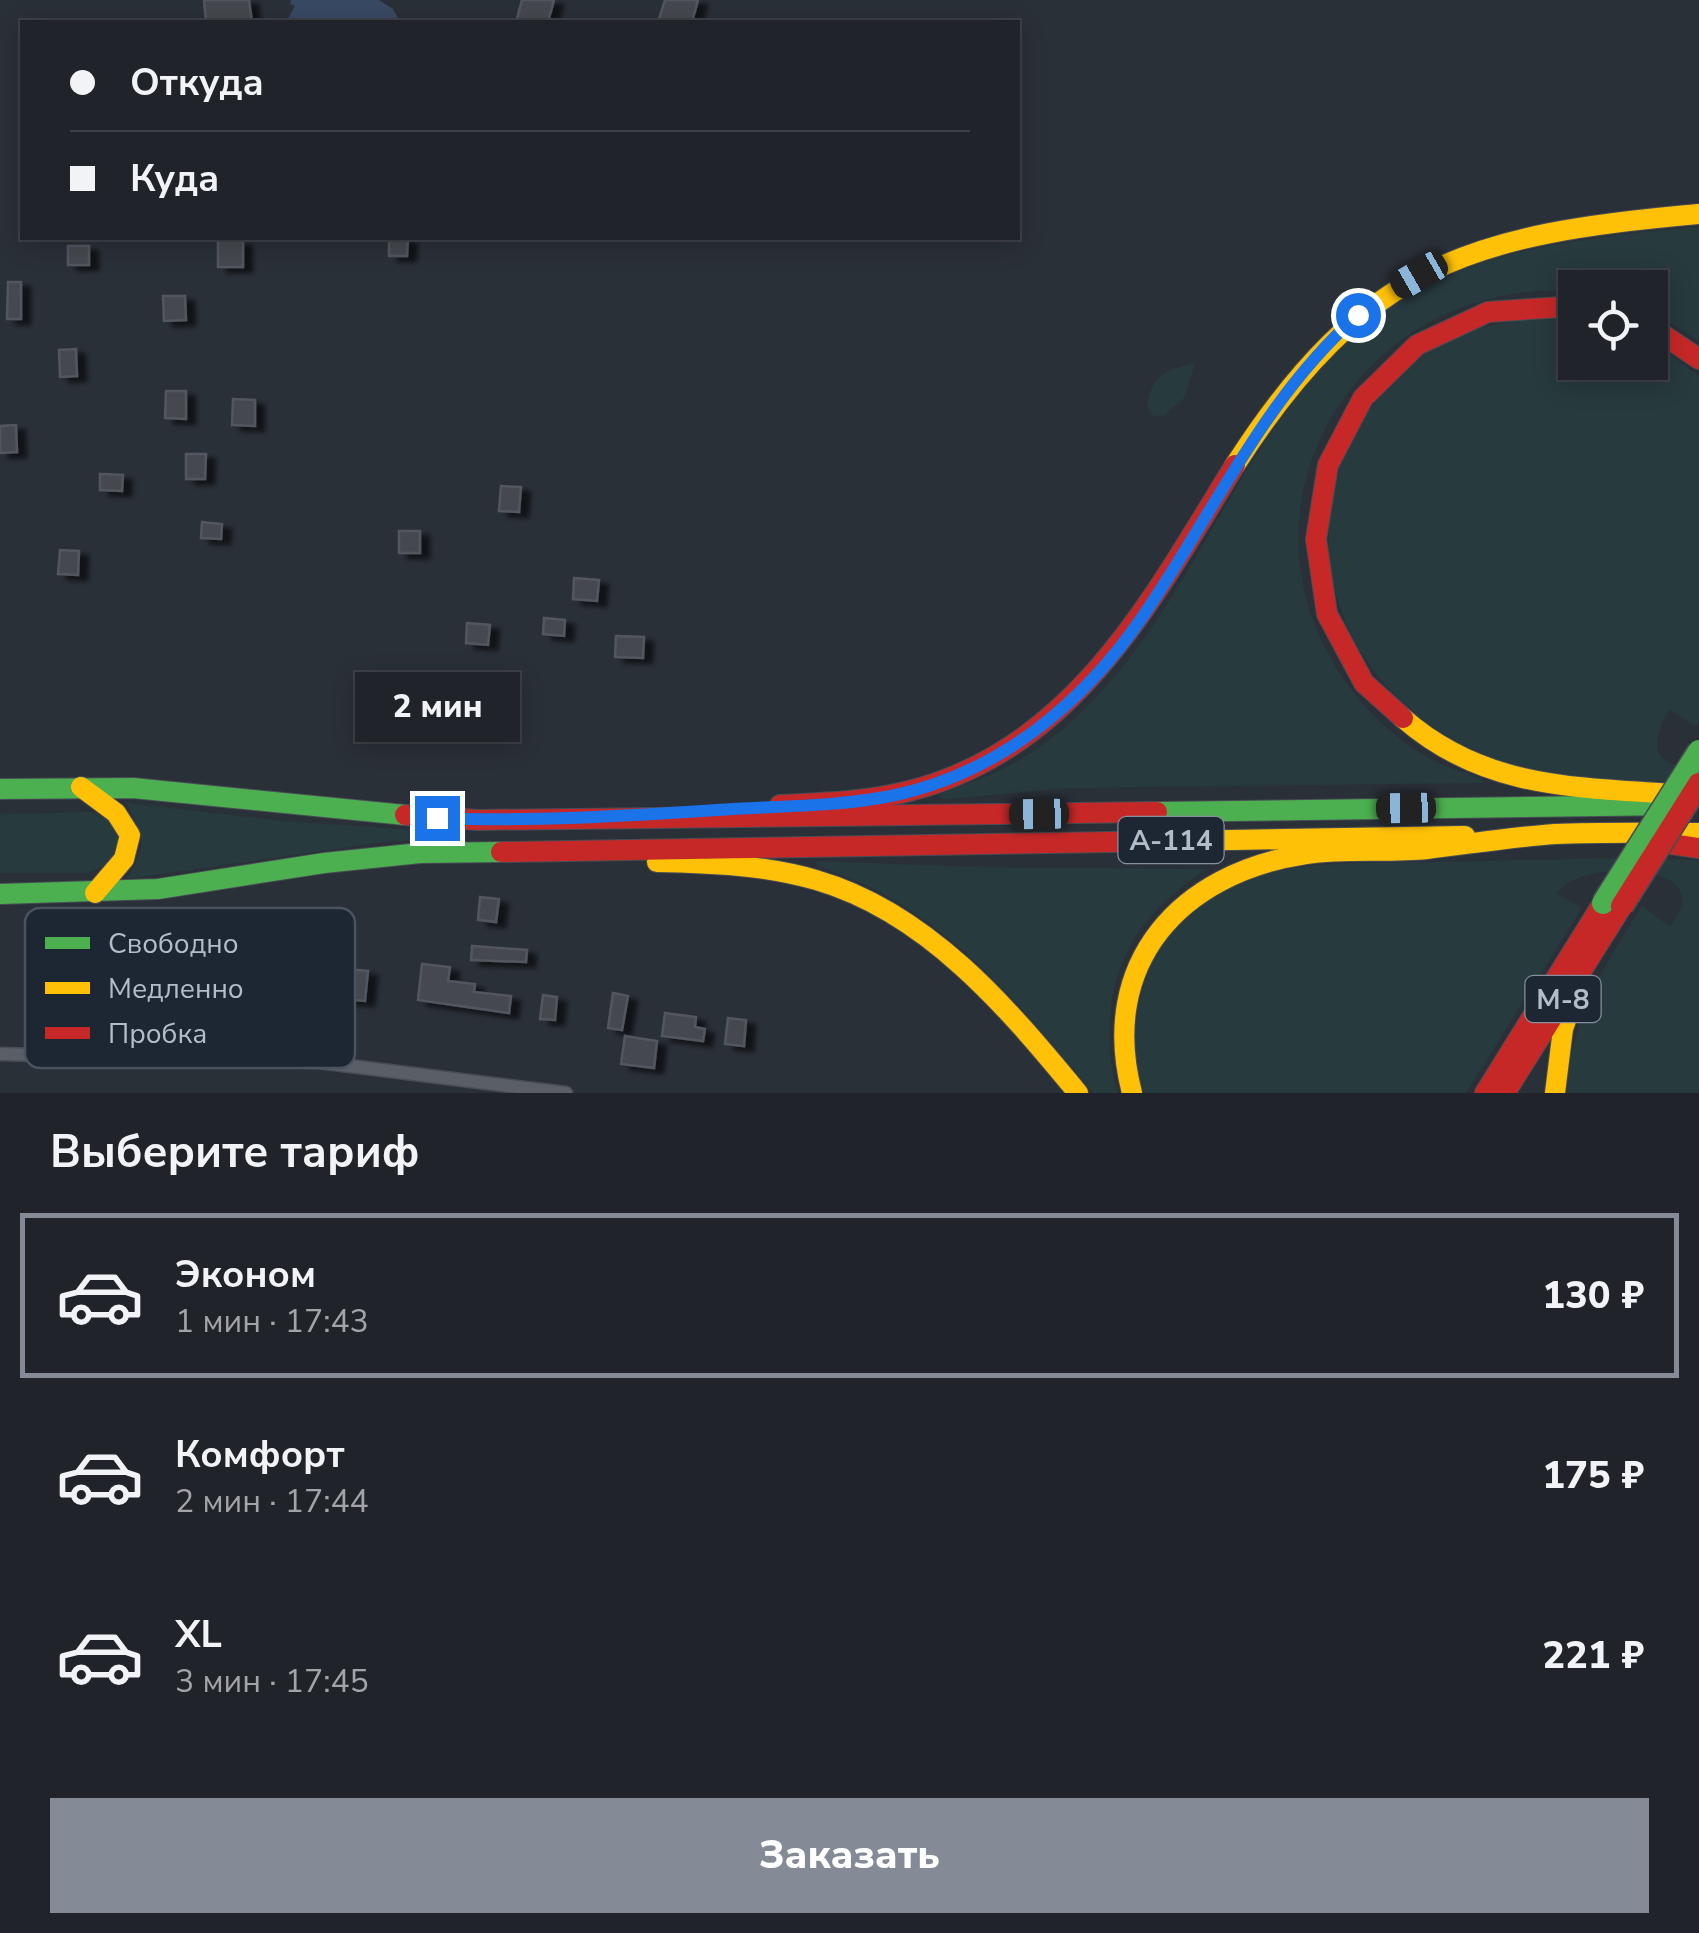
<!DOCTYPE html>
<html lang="ru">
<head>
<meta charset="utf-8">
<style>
  body { margin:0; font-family:"Nunito Sans",sans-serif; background:#2d3036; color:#f1f3f6; height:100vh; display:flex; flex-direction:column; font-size:38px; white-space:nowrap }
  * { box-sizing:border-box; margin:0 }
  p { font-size:32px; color:#a2a4a8 }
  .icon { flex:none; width:55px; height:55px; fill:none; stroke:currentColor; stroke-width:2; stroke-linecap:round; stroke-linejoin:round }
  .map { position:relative; height:1093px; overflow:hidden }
  .sheet { display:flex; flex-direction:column; background:#20242a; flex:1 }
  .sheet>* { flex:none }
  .hud { position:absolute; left:20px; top:20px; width:1000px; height:220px; border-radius:0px; box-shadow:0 5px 25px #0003,0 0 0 2px #3d4147; display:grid; align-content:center; height:220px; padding:0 50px; background:#20242a }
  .buttons { position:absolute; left:1558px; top:270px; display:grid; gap:20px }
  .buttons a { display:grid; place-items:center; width:110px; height:110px; border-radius:0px; background:#20242a; box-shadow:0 5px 25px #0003,0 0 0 2px #3d4147; font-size:50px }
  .end { position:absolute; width:45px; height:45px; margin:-22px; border:12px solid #1a73e8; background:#fff; box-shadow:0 0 0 5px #fff }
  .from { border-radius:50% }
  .bubble { position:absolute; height:70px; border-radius:0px; background:#20242a; box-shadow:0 5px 25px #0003,0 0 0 2px #3d4147; font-size:32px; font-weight:800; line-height:70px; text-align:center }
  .car { position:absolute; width:30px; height:60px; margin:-30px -15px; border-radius:12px; box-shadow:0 0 8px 2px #0007; background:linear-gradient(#222 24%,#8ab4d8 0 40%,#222 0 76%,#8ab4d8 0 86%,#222 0) }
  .hud b { display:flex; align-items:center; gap:35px; height:95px; font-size:38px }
  .hud b+b { border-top:2px solid #3d4147 }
  .hud i { width:25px; height:25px; background:#f1f3f6 }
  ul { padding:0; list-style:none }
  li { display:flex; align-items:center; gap:30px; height:165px; margin:0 20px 15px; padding:0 30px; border:5px solid transparent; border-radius:0px }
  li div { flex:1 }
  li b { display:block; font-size:38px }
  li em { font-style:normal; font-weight:800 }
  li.active { border-color:#848b96 }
  li>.icon { width:90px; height:90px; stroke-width:1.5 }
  h2 { padding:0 50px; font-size:45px; line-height:120px }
  .action { display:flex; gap:20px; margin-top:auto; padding:20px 50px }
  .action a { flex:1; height:115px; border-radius:0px; background:#848b96; color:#fff; font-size:40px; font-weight:800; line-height:115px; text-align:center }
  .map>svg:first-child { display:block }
  .green { fill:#273a3e }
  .water { fill:#384963 }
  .building { fill:#444950; stroke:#52575f; stroke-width:2.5; filter:url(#shadow) }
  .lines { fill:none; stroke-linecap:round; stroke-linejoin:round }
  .street-casing { stroke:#484c53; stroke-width:15 }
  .fast-casing { stroke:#484c55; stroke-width:22 }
  .slow-casing { stroke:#484c55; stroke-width:22 }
  .jam-casing { stroke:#484c55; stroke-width:22 }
  .street { stroke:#5a5e66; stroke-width:12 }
  .fast { stroke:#4caf50; stroke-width:20 }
  .slow { stroke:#ffc107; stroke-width:20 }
  .jam { stroke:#c62828; stroke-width:20 }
  .fast-bridge-casing { stroke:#474c53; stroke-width:25; stroke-linecap:butt }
  .jam-bridge-casing { stroke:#474c53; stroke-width:25; stroke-linecap:butt }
  .fast-bridge { stroke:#4caf50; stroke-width:22 }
  .jam-bridge { stroke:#c62828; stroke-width:22 }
  .route { stroke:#1a73e8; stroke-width:12 }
  .labels { text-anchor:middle; stroke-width:8; stroke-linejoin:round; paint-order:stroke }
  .shield { fill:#1d2633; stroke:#878f9c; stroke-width:2.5 }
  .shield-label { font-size:28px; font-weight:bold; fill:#b4bcc9 }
  .key { fill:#1d2633; stroke:#4a5360; stroke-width:2.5 }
  .key-label { font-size:28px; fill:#b4bcc9 }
</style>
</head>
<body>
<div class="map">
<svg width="1699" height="1093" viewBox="0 0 1699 1093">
  <defs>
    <filter id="shadow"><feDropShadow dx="9" dy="5" stdDeviation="2.5" flood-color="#0009"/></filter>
  </defs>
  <rect width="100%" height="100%" fill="#2a3038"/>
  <g class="green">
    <path d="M1699 227V341L1650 310V288H1575V292C1374 274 1228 487 1334 664 1359 706 1395 741 1438 763 1453 770 1475 774 1486 783L1072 788 944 799 938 796C954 785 976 782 994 773 1035 755 1072 724 1102 691 1157 631 1195 557 1236 488 1362 277 1464 247 1699 227Z"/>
    <path d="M1553 317 1575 318V362H1650V340L1699 376V722L1696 726 1669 710C1648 746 1654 769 1699 767V781C1621 783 1531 780 1460 743 1369 694 1314 603 1332 498 1340 457 1356 422 1385 391 1404 370 1423 351 1449 339 1483 324 1517 320 1553 317Z"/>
    <path d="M1195 363 1184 398 1162 417 1152 415 1147 406C1153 373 1164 371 1195 363Z"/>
    <path d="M127 803 282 821 462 833 470 837 385 842 126 879C148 846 144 838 127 803Z"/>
    <path d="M90 812C121 821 125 838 110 864L87 873H0V814Z"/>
    <path d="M1626 858 1699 860V1093H1566C1573 1014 1601 971 1642 906L1670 927 1683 906C1683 894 1679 885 1668 879 1645 866 1570 867 1557 894L1582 908 1466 1093H1144C1131 1056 1132 1017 1145 980 1161 937 1194 900 1237 883 1297 860 1364 863 1427 862 1493 861 1559 859 1626 858Z"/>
    <path d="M821 861 971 867 1206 869C1187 883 1168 897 1152 915 1109 962 1100 1034 1118 1093H1093C1016 1000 940 905 820 867L816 863Z"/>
  </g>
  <polygon class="water" points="291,0 379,0 393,9 400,22 286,22 295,6 290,4"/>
  <g class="building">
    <polygon points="204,0 249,0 252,22 206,22"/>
    <polygon points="522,0 554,0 548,22 516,22"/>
    <polygon points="665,0 698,0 692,22 658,22"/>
    <polygon points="389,238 408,238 407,256 389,256"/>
    <rect x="218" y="241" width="25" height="26"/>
    <rect x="68" y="246" width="21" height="19"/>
    <polygon points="8,282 21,282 21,319 7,319"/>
    <polygon points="163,296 185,296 186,320 164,321"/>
    <polygon points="76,349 77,376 60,377 59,350"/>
    <polygon points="166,391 186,391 186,419 165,418"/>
    <polygon points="233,399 255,400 255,426 232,425"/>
    <polygon points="16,425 17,452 0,453 0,426"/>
    <polygon points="186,454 206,454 205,479 186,479"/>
    <polygon points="100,474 123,475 122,491 100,490"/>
    <polygon points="501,486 521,487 519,512 499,511"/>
    <polygon points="202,522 222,524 221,539 201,538"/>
    <rect x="399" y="531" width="21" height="22"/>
    <polygon points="60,550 79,551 78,575 58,574"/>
    <polygon points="574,578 599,580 597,601 573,599"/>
    <polygon points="544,618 565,620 564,636 543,634"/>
    <polygon points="467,623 490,625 488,645 466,643"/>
    <polygon points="616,636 644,637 643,658 615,657"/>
    <polygon points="480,897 499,899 496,922 478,920"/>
    <polygon points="472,946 527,950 526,962 471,960"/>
    <polygon points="422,964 450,967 448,981 475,984 474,992 511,996 509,1013 418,1000"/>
    <polygon points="347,969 368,971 365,1001 344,999"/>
    <polygon points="613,993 628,996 622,1030 608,1028"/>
    <polygon points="543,995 557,997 555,1020 540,1019"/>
    <polygon points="665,1013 696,1017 695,1027 705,1029 703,1041 662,1036"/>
    <polygon points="728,1018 746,1020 744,1046 725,1044"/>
    <polygon points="625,1036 657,1041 654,1068 621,1064"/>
  </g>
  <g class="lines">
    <g class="street-casing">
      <polyline id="street" points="0,1054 318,1062 566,1093"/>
    </g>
    <g class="fast-casing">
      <g id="fast">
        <polyline points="0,789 133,788 405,815"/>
        <polyline points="1157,812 1677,805"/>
        <polyline points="0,894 158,889 324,863 420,853 501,852"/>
      </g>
    </g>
    <g class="slow-casing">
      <g id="slow">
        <path d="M1235 465C1364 264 1471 234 1699 214"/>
        <path d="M1403 718C1486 791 1582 787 1686 795"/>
        <polyline points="81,787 116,813 130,835 124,859 95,893"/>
        <polyline points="1176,841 1465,836"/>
        <path d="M657 862C710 863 764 865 816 880 927 912 1007 1007 1078 1093"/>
        <path d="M1132 1093C1098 963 1180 873 1306 854 1346 848 1387 853 1427 849 1470 844 1512 837 1555 834 1603 832 1651 833 1699 833"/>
        <polyline points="1555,1093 1563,1029 1575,993"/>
      </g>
    </g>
    <g class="jam-casing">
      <g id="jam">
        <polyline points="1650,326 1699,359"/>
        <polyline points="1403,718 1364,683 1327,614 1316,539 1328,465 1363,398 1417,345 1488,312 1575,306"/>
        <path d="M780 805C823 803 867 802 909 791 1074 750 1153 598 1235 465"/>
        <polyline points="405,815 478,820 1157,812"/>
        <polyline points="1650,841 1699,848"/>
        <polyline points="501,852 1176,841"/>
        <polyline points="1485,1093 1603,903"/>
        <polyline points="1505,1093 1622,906"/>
      </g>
    </g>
    <use href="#street" class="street"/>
    <use href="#fast" class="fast"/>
    <use href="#slow" class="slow"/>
    <use href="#jam" class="jam"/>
    <g class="fast-bridge-casing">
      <polyline id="fast-bridge" points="1603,903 1699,751"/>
    </g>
    <g class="jam-bridge-casing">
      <polyline id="jam-bridge" points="1622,906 1699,784"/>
    </g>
    <use href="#fast-bridge" class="fast-bridge"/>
    <use href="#jam-bridge" class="jam-bridge"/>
  </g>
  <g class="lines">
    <path class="route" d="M437 818C531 822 624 816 717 810 774 806 835 807 891 796 998 774 1083 704 1143 616 1214 513 1263 399 1358 315"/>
  </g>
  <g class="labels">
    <g class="shield">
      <rect x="1118.5" y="817" width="105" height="46" rx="8"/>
      <rect x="1525.5" y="976" width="75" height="46" rx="8"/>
    </g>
    <g class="shield-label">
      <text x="1171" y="850">А-114</text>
      <text x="1563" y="1009">М-8</text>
    </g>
  </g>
  <rect x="25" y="908" width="330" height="160" rx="15" class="key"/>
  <rect x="45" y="937" width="45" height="12" fill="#4caf50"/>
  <rect x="45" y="982" width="45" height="12" fill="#ffc107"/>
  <rect x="45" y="1027" width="45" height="12" fill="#c62828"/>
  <g class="key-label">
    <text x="108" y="953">Свободно</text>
    <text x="108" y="998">Медленно</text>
    <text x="108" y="1043">Пробка</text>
  </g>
</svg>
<div class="buttons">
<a><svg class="icon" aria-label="locate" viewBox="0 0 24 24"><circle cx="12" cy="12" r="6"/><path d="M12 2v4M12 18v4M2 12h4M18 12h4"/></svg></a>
</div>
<i class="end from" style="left:1358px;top:315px"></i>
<i class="end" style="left:437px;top:818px"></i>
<div class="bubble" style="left:355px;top:672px;width:165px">2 мин</div>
<i class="car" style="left:1419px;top:275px;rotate:240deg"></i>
<i class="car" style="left:1406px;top:808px;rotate:269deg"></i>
<i class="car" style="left:1039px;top:814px;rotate:269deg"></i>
<div class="hud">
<b><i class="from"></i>Откуда</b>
<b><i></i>Куда</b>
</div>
</div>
<section class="sheet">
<h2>Выберите тариф</h2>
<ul>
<li class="active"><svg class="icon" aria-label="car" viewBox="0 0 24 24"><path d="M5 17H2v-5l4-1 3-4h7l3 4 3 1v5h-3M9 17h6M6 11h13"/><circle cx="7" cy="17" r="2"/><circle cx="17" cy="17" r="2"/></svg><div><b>Эконом</b><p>1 мин · 17:43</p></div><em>130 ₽</em></li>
<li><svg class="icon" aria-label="car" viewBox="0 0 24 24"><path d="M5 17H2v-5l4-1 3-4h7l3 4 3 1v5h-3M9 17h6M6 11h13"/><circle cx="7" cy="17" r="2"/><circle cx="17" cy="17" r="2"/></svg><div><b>Комфорт</b><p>2 мин · 17:44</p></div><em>175 ₽</em></li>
<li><svg class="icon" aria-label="car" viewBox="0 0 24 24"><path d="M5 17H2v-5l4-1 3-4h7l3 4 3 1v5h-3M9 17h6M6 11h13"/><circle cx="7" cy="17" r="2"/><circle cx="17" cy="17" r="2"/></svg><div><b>XL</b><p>3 мин · 17:45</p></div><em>221 ₽</em></li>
</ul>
<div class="action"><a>Заказать</a></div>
</section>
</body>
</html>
